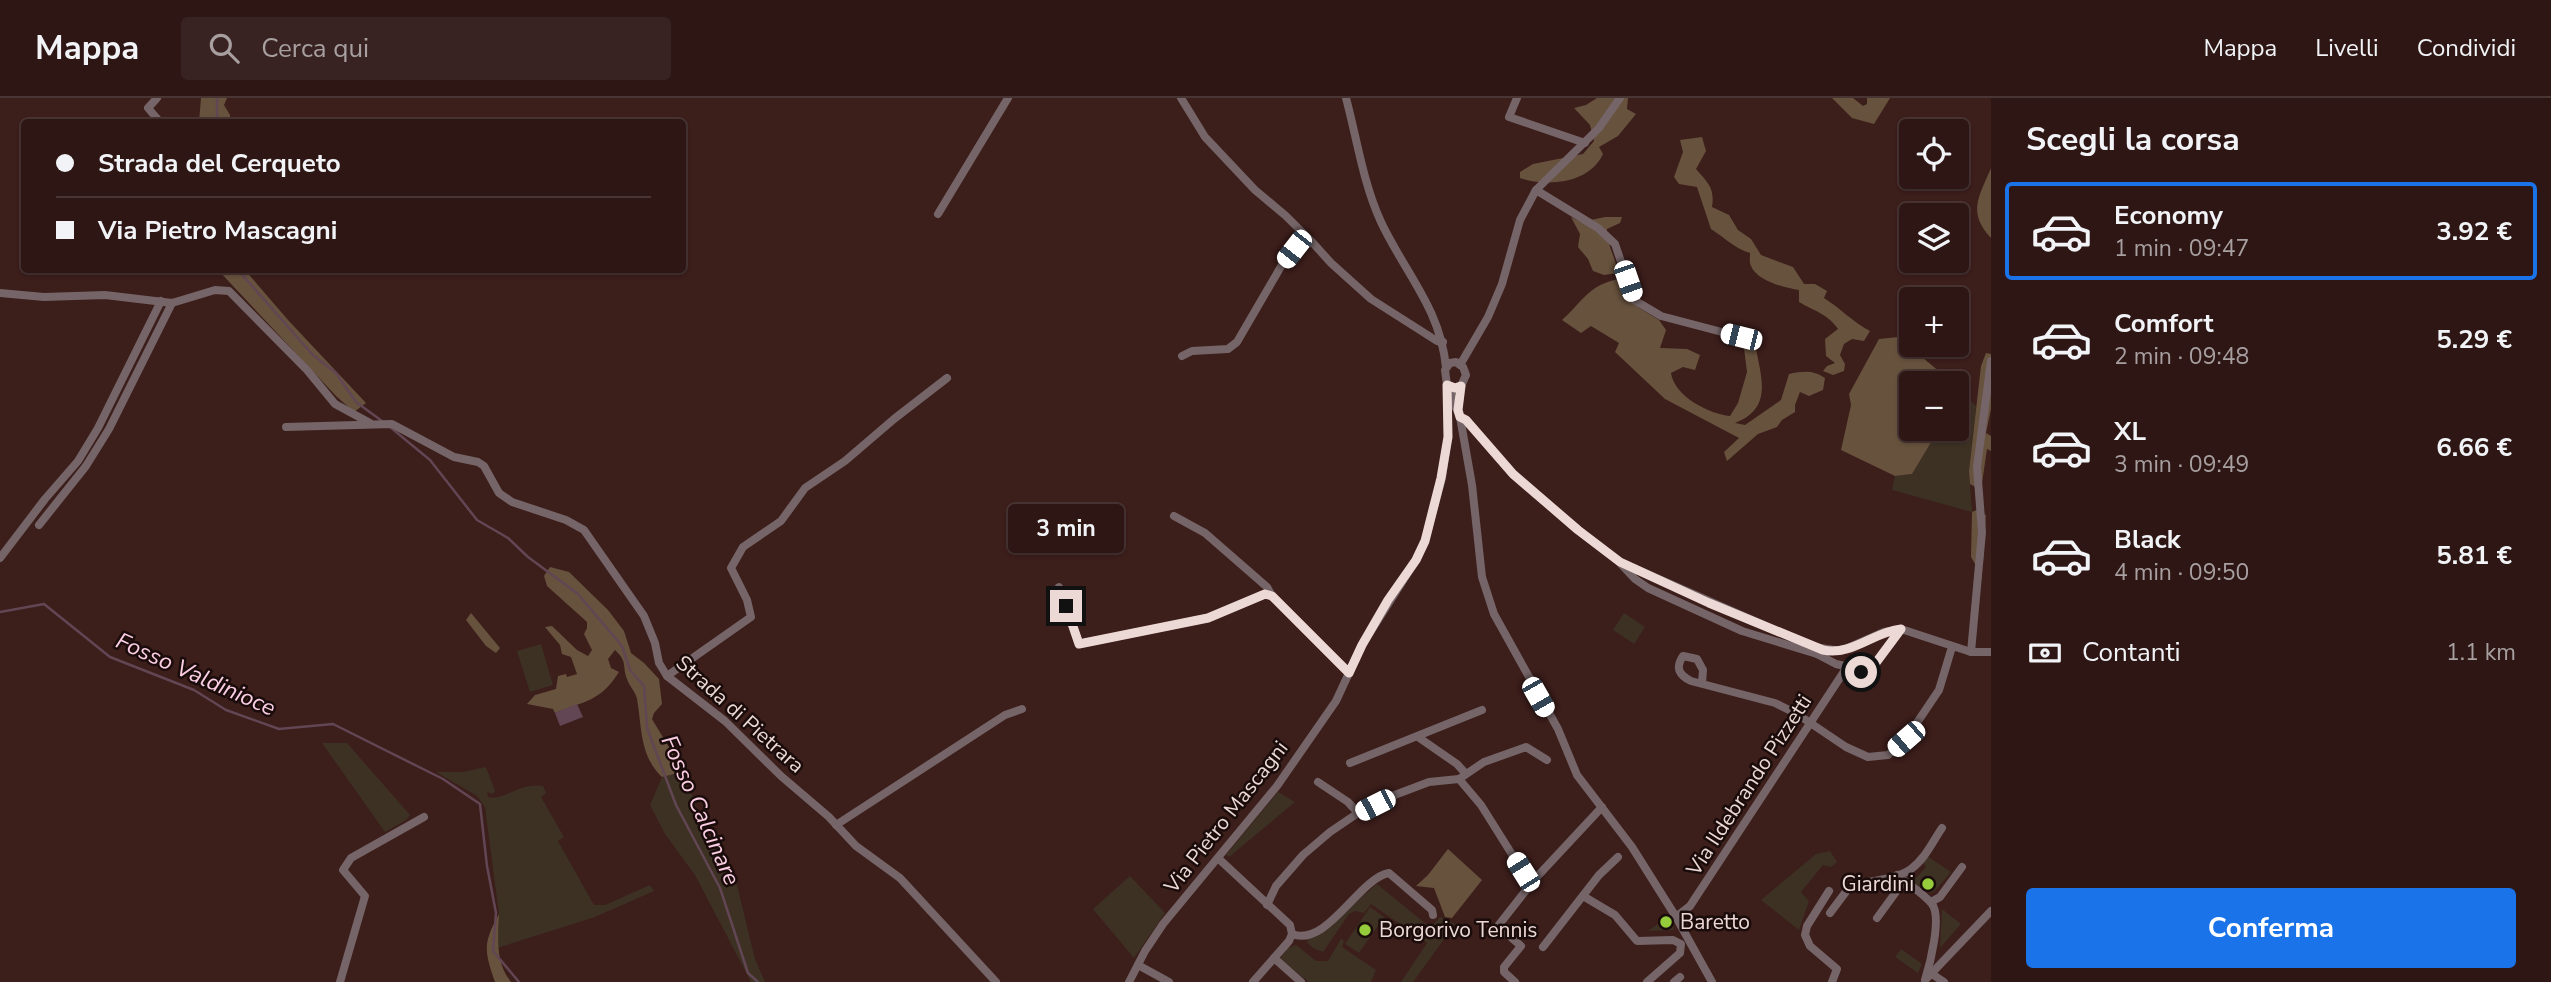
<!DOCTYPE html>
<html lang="it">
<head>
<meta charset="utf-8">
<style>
  body { margin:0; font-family:"Nunito Sans",sans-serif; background:#392322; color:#f1f3f6; height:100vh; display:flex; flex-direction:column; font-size:26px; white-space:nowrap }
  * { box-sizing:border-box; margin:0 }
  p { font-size:23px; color:#a79fa0 }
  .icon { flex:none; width:38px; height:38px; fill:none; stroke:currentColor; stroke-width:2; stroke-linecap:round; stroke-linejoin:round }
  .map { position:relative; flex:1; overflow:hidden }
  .sheet { display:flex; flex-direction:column; background:#2d1614; width:560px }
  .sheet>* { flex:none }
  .hud { position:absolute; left:21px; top:21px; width:665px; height:154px; border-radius:7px; box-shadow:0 2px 5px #0004,0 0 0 2px #483534; display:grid; align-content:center; height:154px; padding:0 35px; background:#2d1614 }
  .buttons { position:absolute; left:1899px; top:21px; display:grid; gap:14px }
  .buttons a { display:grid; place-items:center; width:70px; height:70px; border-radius:7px; background:#2d1614; box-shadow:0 2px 5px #0004,0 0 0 2px #483534; font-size:35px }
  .end { position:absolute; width:32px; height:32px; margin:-16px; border:9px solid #ecd8d5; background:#111; box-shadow:0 0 0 4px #111 }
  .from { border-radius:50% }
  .bubble { position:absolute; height:49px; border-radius:7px; background:#2d1614; box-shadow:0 2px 5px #0004,0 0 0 2px #483534; font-size:23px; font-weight:700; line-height:49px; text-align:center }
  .car { position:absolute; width:21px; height:42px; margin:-21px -10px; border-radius:9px; box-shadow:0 0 5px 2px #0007; background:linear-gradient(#fff 24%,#345 0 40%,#fff 0 76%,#345 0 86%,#fff 0) }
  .hud b { display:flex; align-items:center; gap:24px; height:66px; font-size:26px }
  .hud b+b { border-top:2px solid #483534 }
  .hud i { width:18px; height:18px; background:#f1f3f6 }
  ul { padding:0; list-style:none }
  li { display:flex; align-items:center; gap:21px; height:98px; margin:0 14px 10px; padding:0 21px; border:4px solid transparent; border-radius:7px }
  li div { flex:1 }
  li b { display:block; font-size:26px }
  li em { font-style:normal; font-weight:700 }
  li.current { border-color:#1a73e8 }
  li>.icon { width:63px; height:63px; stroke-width:1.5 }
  h2 { padding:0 35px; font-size:32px; line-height:84px }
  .pay { display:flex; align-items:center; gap:18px; height:77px; padding:0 35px; font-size:26px }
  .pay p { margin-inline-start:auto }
  .primary-button { display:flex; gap:14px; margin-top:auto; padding:14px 35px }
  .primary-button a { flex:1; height:80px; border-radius:7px; background:#1a73e8; color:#fff; font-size:28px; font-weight:700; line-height:80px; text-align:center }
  header { display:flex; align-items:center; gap:42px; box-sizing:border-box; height:98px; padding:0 35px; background:#2d1614; border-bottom:2px solid #483534 }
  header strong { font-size:33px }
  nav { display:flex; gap:38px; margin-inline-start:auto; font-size:24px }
  .search { width:490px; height:63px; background:#392322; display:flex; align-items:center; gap:18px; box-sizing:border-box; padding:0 24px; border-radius:7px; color:#a79fa0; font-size:26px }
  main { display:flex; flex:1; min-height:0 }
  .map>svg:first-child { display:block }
  .green { fill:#3d3124 }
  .forest { fill:#67523d }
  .water { fill:#624654 }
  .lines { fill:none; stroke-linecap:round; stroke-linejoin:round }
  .stream { stroke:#624654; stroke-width:2.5 }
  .minor { stroke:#756568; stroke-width:8 }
  .route { stroke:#ecd8d5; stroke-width:9 }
  .poi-dot { fill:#95cc3b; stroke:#1a0c0b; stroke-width:2.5 }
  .labels { text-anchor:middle; stroke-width:5; stroke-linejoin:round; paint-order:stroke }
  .street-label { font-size:21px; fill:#ecd8d5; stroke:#1a0c0b }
  .poi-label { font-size:21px; fill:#ecd8d5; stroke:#1a0c0b; text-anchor:start }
  .water-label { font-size:23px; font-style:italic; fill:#fbcee4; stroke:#1a0c0b }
</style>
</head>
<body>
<header>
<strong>Mappa</strong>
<div class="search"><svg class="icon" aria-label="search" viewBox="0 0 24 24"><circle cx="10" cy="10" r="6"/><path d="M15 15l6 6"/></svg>Cerca qui</div>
<nav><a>Mappa</a><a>Livelli</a><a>Condividi</a></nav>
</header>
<main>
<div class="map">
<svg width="1991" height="884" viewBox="0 0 1991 884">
  <rect width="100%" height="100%" fill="#3c1e1b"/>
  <g class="green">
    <polygon points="1957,290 1976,308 1969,373 1972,414 1892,392 1895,378 1912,376 1939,331 1956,331"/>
    <polygon points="1624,515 1645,529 1634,546 1613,532"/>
    <polygon points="541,546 553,587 530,594 517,553"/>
    <polygon points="322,645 347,645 410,717 406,722 385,734"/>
    <path d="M486 669 495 693 493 696 487 694 488 699C506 703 518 684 543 688L546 695 541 699 564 739 558 743 594 807H605L650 787 654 793 595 819 497 850 499 816 485 709 477 698 436 674H463Z"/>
    <polygon points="678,675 696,703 694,717 736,783 755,861 765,884 751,884 695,777 665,736 650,707 662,679"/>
    <polygon points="1278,694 1295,704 1229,759 1226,757"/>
    <polygon points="1830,753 1837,764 1831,769 1823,767 1801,794 1809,803 1799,832 1761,802 1816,756"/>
    <polygon points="1927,758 1951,774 1934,794 1929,795 1907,780 1910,777 1917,779 1926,769 1923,765"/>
    <polygon points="1130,778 1165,815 1134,860 1093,811"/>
    <polygon points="1377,786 1426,826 1432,828 1440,819 1455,826 1413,884 1401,884 1427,845 1371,806 1364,815 1355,813 1349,816 1323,854 1313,850 1307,844 1309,839 1335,822"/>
    <polygon points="1370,809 1384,819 1359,855 1345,846"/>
    <polygon points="1942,811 1961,826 1940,850"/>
    <polygon points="1669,818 1674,829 1673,832 1648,833"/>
    <polygon points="1341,841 1344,843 1342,849 1376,872 1371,884 1309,884 1280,861 1288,850 1296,847 1316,863 1328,863"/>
    <polygon points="1901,851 1922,866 1918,875 1895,859"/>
  </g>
  <g class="forest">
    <polygon points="201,0 227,0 224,7 230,17 230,24 199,24"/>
    <path d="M1597 0H1628L1627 11 1636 16 1618 38 1599 49 1603 56C1589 86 1547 89 1520 80V74L1533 66 1583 56 1594 43 1590 27 1574 10 1586 7Z"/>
    <polygon points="1832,0 1853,0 1863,8 1867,6 1867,0 1890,0 1874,26 1852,20"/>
    <path d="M1702 39 1706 53 1696 71C1708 85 1715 90 1712 109L1729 117 1738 132 1751 141 1761 157 1793 169 1804 186H1815L1827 193 1824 200C1840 210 1853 224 1870 233L1864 243 1852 241 1844 246 1840 257 1845 266 1844 273 1833 277 1823 273 1827 268 1835 265 1826 258 1825 241 1838 231C1828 216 1814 213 1799 204V192C1785 190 1757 183 1751 168 1749 164 1750 160 1750 155 1734 150 1725 140 1711 131L1697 89 1679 86 1674 79 1683 54 1680 42Z"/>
    <path d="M1991 70V140C1967 114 1979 99 1991 70Z"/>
    <path d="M1571 119 1581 124 1605 119H1622L1620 125 1607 131C1606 145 1616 160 1618 175L1604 177 1593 173 1588 161 1578 149 1580 136Z"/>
    <polygon points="218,172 245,172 288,222 366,305 354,314 336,298"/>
    <path d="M1622 180 1627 200 1639 210 1659 222 1666 232 1660 250 1687 251 1700 257 1695 272 1683 269 1671 275C1674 298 1709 316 1730 318L1738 305 1747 274 1744 250 1756 251C1762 282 1772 311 1735 325L1745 327 1781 302 1789 276C1804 273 1813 272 1825 280L1823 292 1809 298 1800 294 1795 307V314L1782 322 1777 329 1758 336 1727 363 1724 354 1739 340 1665 301 1615 254 1619 245 1591 228 1581 235 1562 222C1585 201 1588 187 1622 180Z"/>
    <polygon points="1898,239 1953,285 1911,285 1911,331 1939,331 1912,376 1895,378 1841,352 1851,307 1849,296 1879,241"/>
    <polygon points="1986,255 1991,256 1991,311 1986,335 1991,338 1991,353 1987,351 1981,392 1970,386 1969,373 1981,268"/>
    <polygon points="1981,410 1982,416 1986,417 1983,463 1975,466 1971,459 1972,414"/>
    <path d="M550 469 569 474 608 512 624 533 631 555 644 565 659 581 662 606 654 615 652 621 673 656 674 667 678 675 662 679C639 657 642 628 637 601 636 594 629 588 627 581 622 568 628 564 615 552L608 561 611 570 619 574C601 603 585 603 555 615L553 611 527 606 535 597 556 591 558 578 566 576 567 579 577 576 571 559 562 556 560 547 545 529 552 528 577 552 588 558 592 552 584 536 587 530V524L547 488 544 478Z"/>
    <polygon points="471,515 500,550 496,555 486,548 466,522"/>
    <polygon points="1448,751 1482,782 1452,820 1445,819 1434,790 1416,788 1428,777"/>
    <path d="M499 816C498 839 495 864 511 884H495C484 853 483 845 499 816Z"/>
  </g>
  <polygon class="water" points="577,606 583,619 560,628 555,615"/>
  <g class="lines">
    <g class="stream">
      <polyline points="217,0 217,24"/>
      <polyline points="238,172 312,256 336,275 356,304 382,323"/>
      <polyline points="390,329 430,362 477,422 508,440 528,459 578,496 622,548 630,572 644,588 647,630 676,707 720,790 748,875 758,884"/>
      <polyline points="0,514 44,506 110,559 194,592 226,612 279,631 333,626 443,681 480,706 487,768 496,815 493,853 519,884"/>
    </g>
    <g class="minor">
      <polyline points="157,0 148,10 160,24"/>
      <polyline points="1181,0 1205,39 1255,92 1286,118 1312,144 1331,165 1371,201 1437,243 1443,244"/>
      <path d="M1346 0C1357 41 1363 85 1381 124 1405 175 1440 210 1446 269"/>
      <polyline points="1517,0 1509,19 1585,45"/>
      <polyline points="1536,92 1598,130 1615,146 1634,202 1661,218 1741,239"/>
      <polyline points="938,116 1008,0"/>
      <polyline points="0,195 44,199 105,197 172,205 215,192 229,193 307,272 335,306 370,325"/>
      <polyline points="1182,258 1192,253 1228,251 1237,244 1283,165 1294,151 1312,144"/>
      <polyline points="1460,267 1488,219 1502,186 1520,122 1536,92 1599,30 1620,0"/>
      <polyline points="1450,289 1452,301 1460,319 1472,387 1482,479 1494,516 1558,631 1577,677 1632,749 1676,819 1712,884"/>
      <polyline points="1460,319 1466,322 1513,376 1578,432 1620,464 1814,549 1841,553 1884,534 1901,531 1971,554 1991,554"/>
      <polyline points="286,329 392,326 454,359 478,364 484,368 499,395 512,404 566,422 584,432 644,518 655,545 659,565 667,578 725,623 781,678 829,719 856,748 900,780 996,884"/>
      <polyline points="1174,418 1205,435 1267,489 1272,498"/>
      <polyline points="39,427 86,368 109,331 172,205"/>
      <polyline points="0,460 45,401 78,363 98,330 161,203"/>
      <polyline points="1621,466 1635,481 1648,490 1742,533 1817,556 1827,554"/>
      <polyline points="1059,489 1079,546 1208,520 1265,496 1272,498 1349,575"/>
      <polyline points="1971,554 1982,434 1977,369 1991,263"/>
      <polyline points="1817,556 1836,566 1866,573 1872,570 1901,531"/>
      <polyline points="667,578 751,519 747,502 731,470 743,449 781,423 805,390 845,363 894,321 947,280"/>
      <path d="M1702 585 1703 572 1697 561 1683 558C1675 570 1679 577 1691 583L1775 605 1797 616 1846 649 1868 659 1888 657 1906 641 1939 592 1952 549"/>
      <polyline points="1418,639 1457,666 1466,676"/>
      <polyline points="1350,665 1482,612"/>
      <polyline points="1459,681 1481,707 1523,774 1534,782"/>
      <polyline points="1318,684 1348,704 1358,715"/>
      <polyline points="836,727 1005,617 1022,611"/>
      <polyline points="1219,761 1290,827 1292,836 1289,843 1253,884"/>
      <path d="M1897 777C1908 786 1923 795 1932 806 1942 819 1930 866 1925 882"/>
      <polyline points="1829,793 1807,828 1805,837 1810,848 1837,871 1832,884"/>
      <polyline points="1583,798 1615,817 1637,843 1673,842 1681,846 1680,855 1647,884"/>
      <polyline points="1931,804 1940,799 1962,769"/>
      <polyline points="1267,807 1276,788 1303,757 1330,734 1358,715 1392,698 1429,684 1459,681 1484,664 1526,649 1547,662"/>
      <path d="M1830 815 1851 787C1869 783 1896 782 1911 771 1925 761 1933 743 1942 730"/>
      <polyline points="1676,819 1690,808 1847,569"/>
      <polyline points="1877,820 1904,783"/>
      <path d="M1292 836C1327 850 1359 780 1389 775L1432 812 1433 817"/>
      <polyline points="1543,849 1599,777 1618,759"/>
      <polyline points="1274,860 1301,884"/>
      <polyline points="1138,867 1169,884"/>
      <polyline points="1932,876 1944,884"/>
      <polyline points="1927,880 1991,813"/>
      <polyline points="340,884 365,798 343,772 351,760 424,719"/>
      <polyline points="1129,884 1145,853 1163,826 1277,688 1336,603 1362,547 1416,462 1425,443 1442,380 1448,339 1447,287 1445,272 1450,265 1456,264 1463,269 1466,277 1461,288 1458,312"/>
      <polyline points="1515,884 1504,874 1504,869 1521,848 1498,828 1534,782 1602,709"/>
      <polyline points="1674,884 1680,879"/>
    </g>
  </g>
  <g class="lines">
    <path class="route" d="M1066 508 1079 546 1208 520 1265 496 1272 498 1349 575 1362 547 1388 502 1416 462 1425 443 1441 380 1448 339 1447 287 1455 290 1461 288 1458 312 1460 319 1466 322 1513 376 1578 432 1620 464 1709 505 1823 552C1852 558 1873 534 1901 531L1872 570 1861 574"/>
  </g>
  <g class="poi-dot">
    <circle cx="1928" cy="786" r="7"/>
    <circle cx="1666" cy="824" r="7"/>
    <circle cx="1365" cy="832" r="7"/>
  </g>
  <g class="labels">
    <g class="street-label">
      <text transform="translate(740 616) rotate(42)" y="7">Strada di Pietrara</text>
      <text transform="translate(1749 687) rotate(-57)" y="7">Via Ildebrando Pizzetti</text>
      <text transform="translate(1226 719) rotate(-52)" y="7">Via Pietro Mascagni</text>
    </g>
    <g class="poi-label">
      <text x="1914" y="793" text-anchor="end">Giardini</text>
      <text x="1680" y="831">Baretto</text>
      <text x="1379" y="839">Borgorivo Tennis</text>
    </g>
    <g class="water-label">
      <text transform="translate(196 576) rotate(24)" y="8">Fosso Valdinioce</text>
      <text transform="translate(701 712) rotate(66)" y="8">Fosso Calcinare</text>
    </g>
  </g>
</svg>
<div class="buttons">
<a><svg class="icon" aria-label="locate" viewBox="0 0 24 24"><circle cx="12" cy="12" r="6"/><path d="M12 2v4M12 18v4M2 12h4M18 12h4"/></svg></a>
<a><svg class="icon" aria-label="layers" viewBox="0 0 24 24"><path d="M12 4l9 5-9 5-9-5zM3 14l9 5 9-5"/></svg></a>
<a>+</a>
<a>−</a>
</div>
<i class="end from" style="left:1861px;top:574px"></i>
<i class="end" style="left:1066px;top:508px"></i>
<div class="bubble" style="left:1008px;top:406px;width:116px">3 min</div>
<i class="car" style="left:1294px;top:151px;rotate:218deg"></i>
<i class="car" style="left:1628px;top:183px;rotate:161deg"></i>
<i class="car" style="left:1741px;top:239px;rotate:284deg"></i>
<i class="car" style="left:1538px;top:599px;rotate:150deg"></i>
<i class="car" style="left:1906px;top:641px;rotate:229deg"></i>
<i class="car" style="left:1375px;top:707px;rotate:243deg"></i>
<i class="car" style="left:1523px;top:774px;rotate:328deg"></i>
<div class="hud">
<b><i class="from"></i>Strada del Cerqueto</b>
<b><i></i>Via Pietro Mascagni</b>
</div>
</div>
<section class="sheet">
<h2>Scegli la corsa</h2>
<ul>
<li class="current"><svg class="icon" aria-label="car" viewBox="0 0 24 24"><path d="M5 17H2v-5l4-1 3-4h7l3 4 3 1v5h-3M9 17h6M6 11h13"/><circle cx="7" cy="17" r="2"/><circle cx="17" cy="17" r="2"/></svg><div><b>Economy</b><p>1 min · 09:47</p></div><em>3.92 €</em></li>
<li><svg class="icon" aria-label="car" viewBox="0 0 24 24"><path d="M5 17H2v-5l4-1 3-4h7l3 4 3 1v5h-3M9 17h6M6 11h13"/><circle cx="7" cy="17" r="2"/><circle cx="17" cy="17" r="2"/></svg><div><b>Comfort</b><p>2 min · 09:48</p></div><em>5.29 €</em></li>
<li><svg class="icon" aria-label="car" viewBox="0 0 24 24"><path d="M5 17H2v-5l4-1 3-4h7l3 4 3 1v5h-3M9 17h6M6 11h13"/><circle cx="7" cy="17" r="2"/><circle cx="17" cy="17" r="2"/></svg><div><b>XL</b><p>3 min · 09:49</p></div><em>6.66 €</em></li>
<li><svg class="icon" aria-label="car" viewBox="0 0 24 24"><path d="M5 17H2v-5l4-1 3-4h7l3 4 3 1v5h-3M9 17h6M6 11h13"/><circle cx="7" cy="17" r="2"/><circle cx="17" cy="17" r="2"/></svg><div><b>Black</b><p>4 min · 09:50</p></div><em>5.81 €</em></li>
</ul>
<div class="pay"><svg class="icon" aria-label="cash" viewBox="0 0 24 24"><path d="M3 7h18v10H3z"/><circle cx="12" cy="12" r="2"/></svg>Contanti<p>1.1 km</p></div>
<div class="primary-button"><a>Conferma</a></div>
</section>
</main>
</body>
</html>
